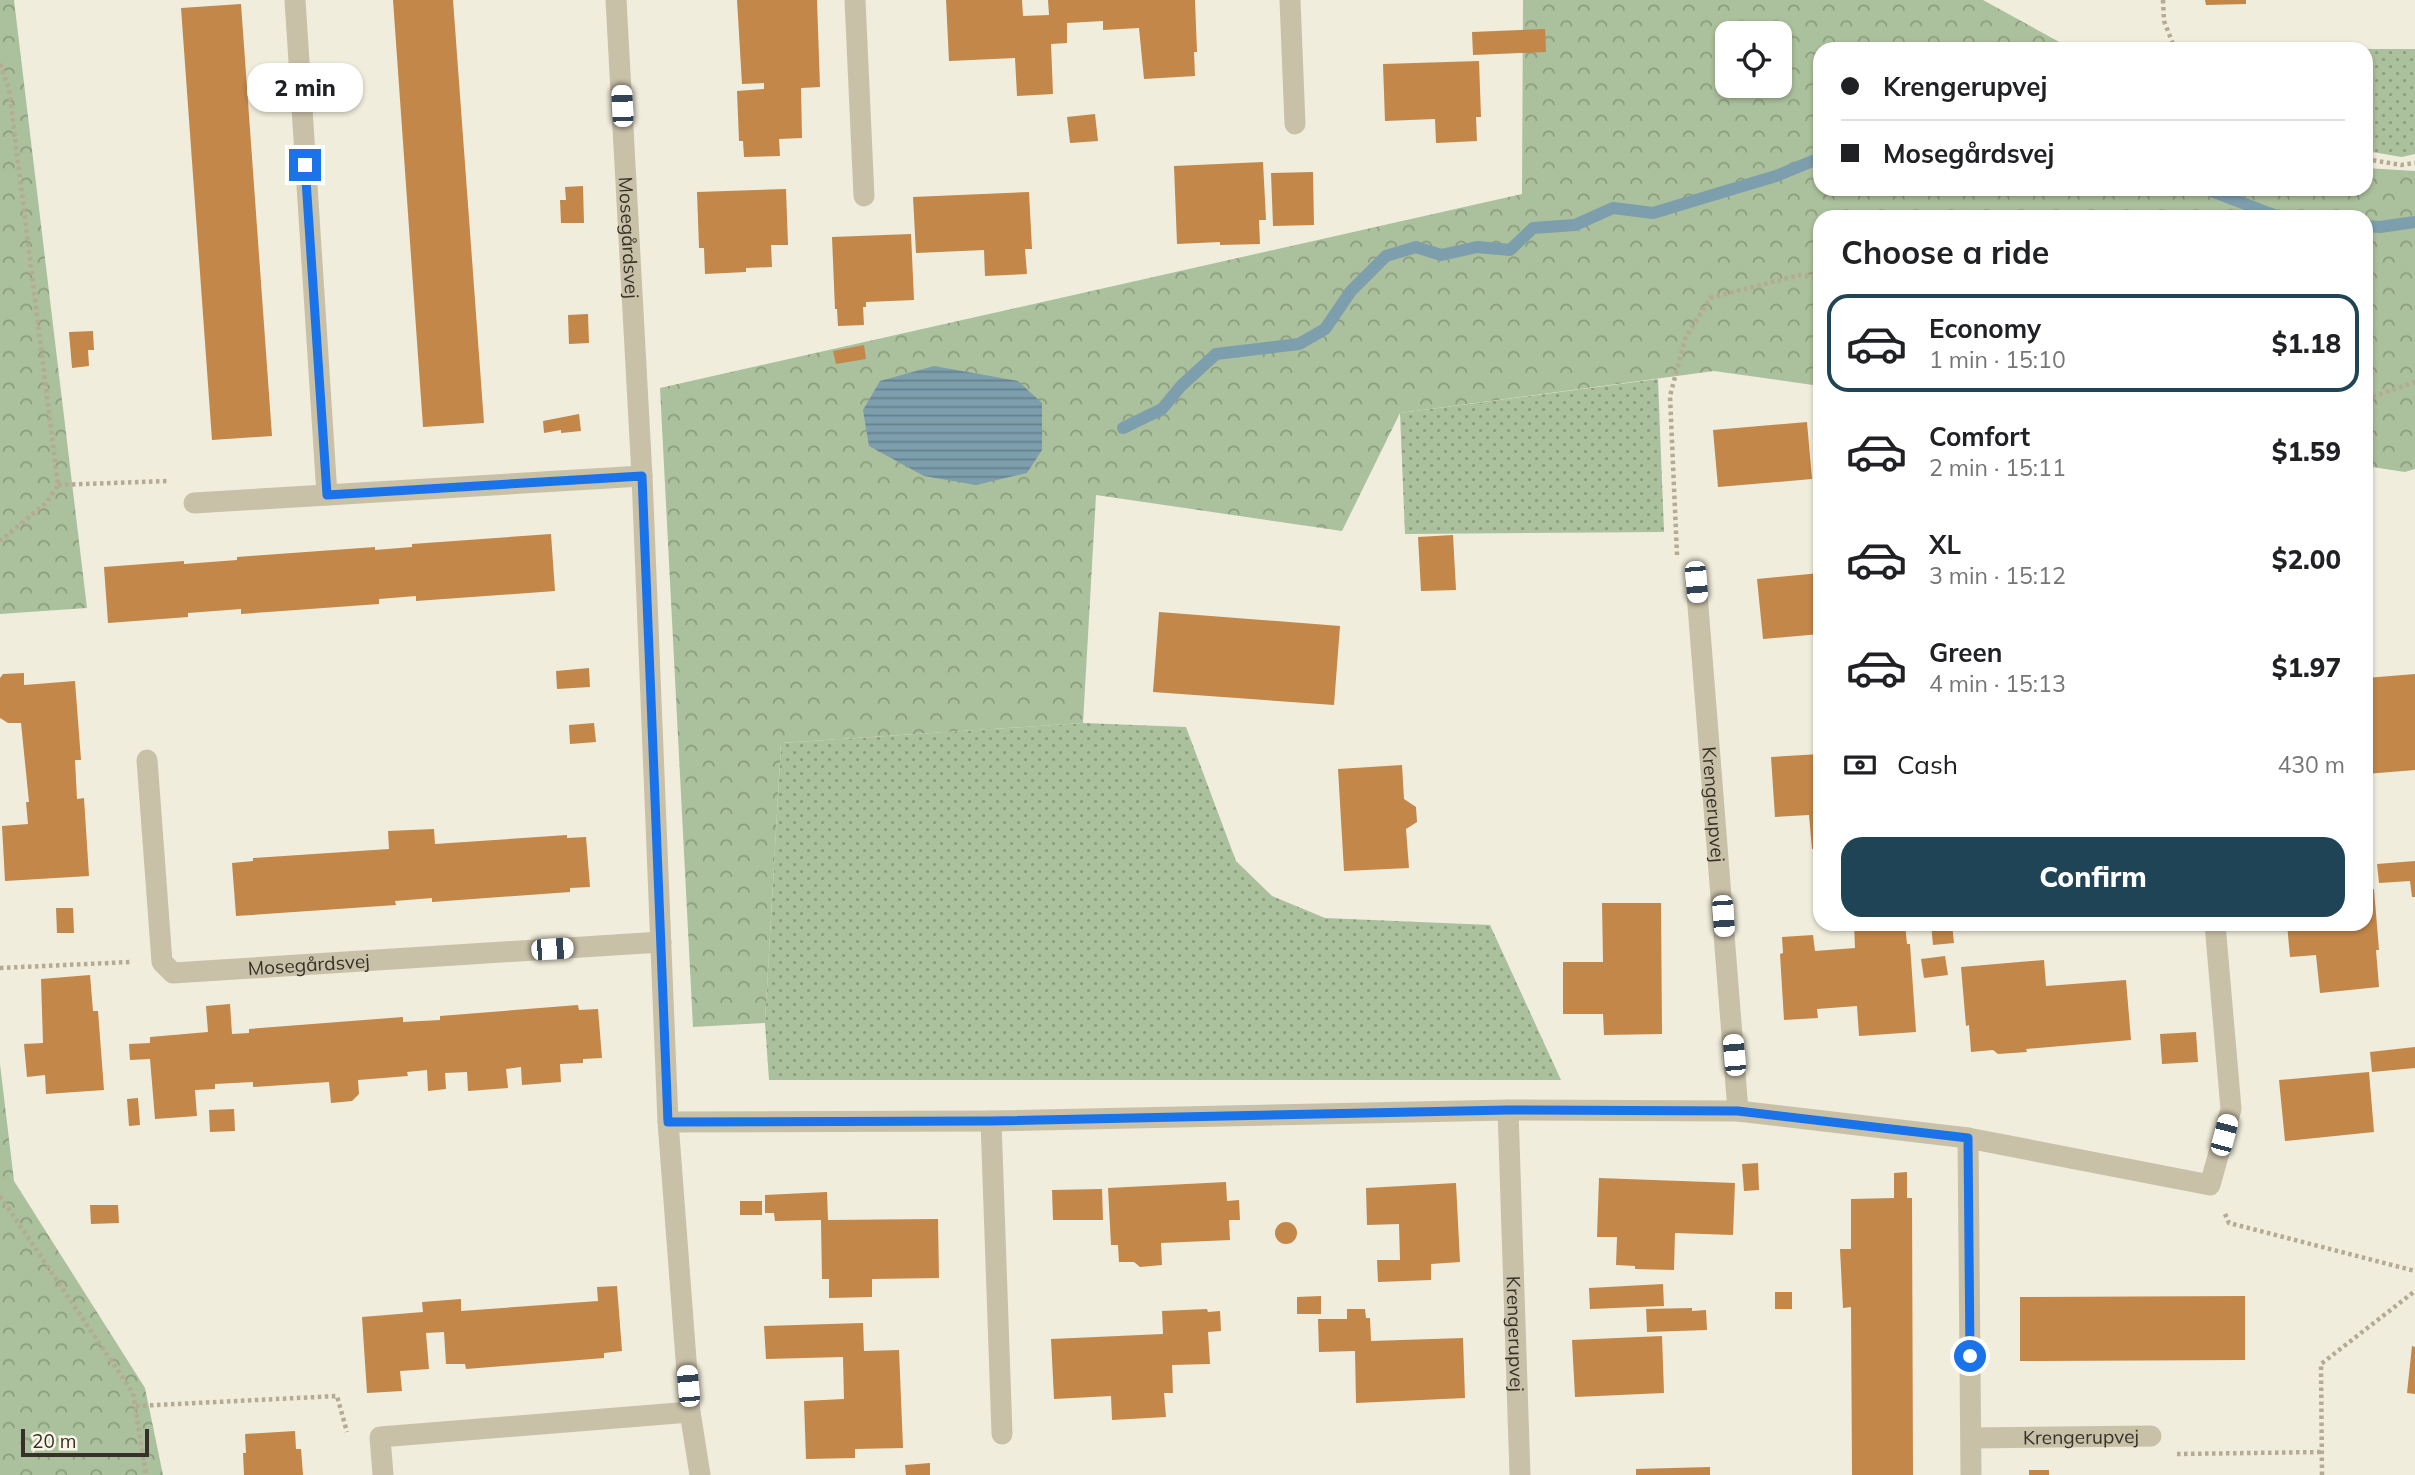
<!DOCTYPE html>
<html lang="en">
<head>
<meta charset="utf-8">
<style>
  body { margin:0; font-family:Mulish,sans-serif; background:#f6f6f6; color:#202124; height:100vh; display:flex; flex-direction:column; font-size:26px; white-space:nowrap }
  * { box-sizing:border-box; margin:0 }
  p { font-size:23px; color:#757577 }
  .icon { flex:none; width:38px; height:38px; fill:none; stroke:currentColor; stroke-width:2; stroke-linecap:round; stroke-linejoin:round }
  .map { position:relative; flex:1; overflow:hidden }
  .details { position:absolute; left:1813px; top:210px; width:560px; height:721px; display:flex; flex-direction:column; background:#fff; border-radius:21px; box-shadow:0 2px 5px #0004 }
  .details>* { flex:none }
  .hud { position:absolute; left:1813px; top:42px; width:560px; height:154px; border-radius:21px; box-shadow:0 2px 5px #0004; display:grid; align-content:center; height:154px; padding:0 28px; background:#fff }
  .fabs { position:absolute; left:1715px; top:21px; display:grid; gap:14px }
  .fabs a { display:grid; place-items:center; width:77px; height:77px; border-radius:14px; background:#fff; box-shadow:0 2px 5px #0004; font-size:35px }
  .scale { position:absolute; left:21px; bottom:18px; width:128px; box-sizing:border-box; padding-left:7px; border:4px solid #363028; border-top:0; font-size:19px; line-height:24px; white-space:nowrap; color:#363028; -webkit-text-stroke:5px #f9f6e8; paint-order:stroke }
  .end { position:absolute; width:32px; height:32px; margin:-16px; border:9px solid #1a73e8; background:#fff; box-shadow:0 0 0 4px #fff }
  .from { border-radius:50% }
  .bubble { position:absolute; height:49px; border-radius:21px; background:#fff; box-shadow:0 2px 5px #0004; font-size:23px; font-weight:800; line-height:49px; text-align:center }
  .car { position:absolute; width:21px; height:42px; margin:-21px -10px; border-radius:9px; box-shadow:0 0 5px 2px #0007; background:linear-gradient(#fff 24%,#345 0 40%,#fff 0 76%,#345 0 86%,#fff 0) }
  .hud b { display:flex; align-items:center; gap:24px; height:66px; font-size:26px }
  .hud b+b { border-top:2px solid #e0e0e0 }
  .hud i { width:18px; height:18px; background:#202124 }
  ul { padding:0; list-style:none }
  li { display:flex; align-items:center; gap:21px; height:98px; margin:0 14px 10px; padding:0 14px; border:4px solid transparent; border-radius:21px }
  li div { flex:1 }
  li b { display:block; font-size:26px }
  li em { font-style:normal; font-weight:800 }
  li.current { border-color:#1f4456 }
  li>.icon { width:63px; height:63px; stroke-width:1.5 }
  h2 { padding:0 28px; font-size:32px; line-height:84px }
  .pay { display:flex; align-items:center; gap:18px; height:77px; padding:0 28px; font-size:26px }
  .pay p { margin-inline-start:auto }
  .action { display:flex; gap:14px; margin-top:auto; padding:14px 28px }
  .action a { flex:1; height:80px; border-radius:21px; background:#1f4456; color:#fff; font-size:28px; font-weight:800; line-height:80px; text-align:center }
  .map>svg:first-child { display:block }
  .grass { fill:url(#grass-dots) }
  .forest { fill:url(#forest-crowns); fill-rule:evenodd }
  .water { fill:url(#water-rules) }
  .lines { fill:none; stroke-linecap:round; stroke-linejoin:round }
  .stream { stroke:#7c9ead; stroke-width:12 }
  .building { fill:#c28749 }
  .path { stroke:#b5aa93; stroke-width:4.5; stroke-dasharray:3.5 3.5; stroke-linecap:butt }
  .street { stroke:#c9c0a8; stroke-width:21 }
  .route { stroke:#1a73e8; stroke-width:9 }
  .labels { text-anchor:middle; stroke-width:5; stroke-linejoin:round; paint-order:stroke }
  .street-label { font-size:19px; fill:#363028; stroke:#f9f6e8 }
</style>
</head>
<body>
<div class="map">
<svg width="2415" height="1475" viewBox="0 0 2415 1475">
  <defs>
    <pattern id="grass-dots" width="8" height="8" patternUnits="userSpaceOnUse" patternTransform="scale(1.75)"><rect width="8" height="8" fill="#abc09c"/><path d="M2 2h.1M6 6h.1" fill="none" stroke="#8c9c7f" stroke-width="1.8" stroke-linecap="round"/></pattern>
    <pattern id="forest-crowns" width="20" height="18" patternUnits="userSpaceOnUse" patternTransform="scale(1.75)"><rect width="20" height="18" fill="#abc09c"/><path d="M2 6a3 3 0 1 1 6 0M12 15a3 3 0 1 1 6 0" fill="none" stroke="#8c9c7f"/></pattern>
    <pattern id="water-rules" width="6" height="5" patternUnits="userSpaceOnUse" patternTransform="scale(1.75)"><rect width="6" height="5" fill="#7c9ead"/><path d="M0 2.5h6" fill="none" stroke="#66818d"/></pattern>
  </defs>
  <rect width="100%" height="100%" fill="#f1eddc"/>
  <g class="grass">
    <polygon points="2353,49 2415,49 2415,154 2402,157 2366,151 2366,49"/>
    <polygon points="1658,379 1664,532 1405,534 1400,413"/>
    <polygon points="1083,723 1186,727 1236,861 1272,896 1325,918 1490,925 1561,1080 769,1080 765,1023 781,743"/>
  </g>
  <g class="forest">
    <polygon points="0,0 14,0 87,608 0,614"/>
    <path d="M1523 0H1983L2072 49H1820V189H2366V168L2415 171V469L2405 472 2366 466V217H1820V386L1714 371 1400 413 1342 531 1096 495 1083 723 781 743 765 1023 693 1027 660 388 1522 194ZM1727 33H1780V86H1727Z"/>
    <polygon points="0,1064 14,1181 145,1388 163,1475 0,1475"/>
  </g>
  <polygon class="water" points="934,366 1018,381 1042,403 1042,450 1027,473 976,485 924,476 869,446 863,410 880,381"/>
  <g class="lines">
    <g class="stream">
      <polyline points="2206,189 2274,215 2284,217"/>
      <polyline points="2366,226 2380,227 2415,222"/>
      <polyline points="1123,428 1162,409 1181,386 1216,354 1299,344 1325,329 1351,291 1386,256 1416,247 1441,255 1477,247 1510,250 1533,228 1575,225 1613,208 1653,213 1776,176 1820,158"/>
    </g>
  </g>
  <g class="building">
    <polygon points="393,0 453,0 484,423 423,427"/>
    <polygon points="737,0 817,0 820,87 801,88 802,138 779,139 780,156 744,157 743,141 739,141 737,91 764,89 764,83 742,84"/>
    <polygon points="946,0 1022,0 1023,16 1049,15 1048,0 1195,0 1197,52 1194,52 1195,76 1144,79 1139,28 1103,30 1103,21 1067,23 1067,43 1051,44 1053,94 1017,96 1015,58 949,61"/>
    <polygon points="2205,0 2246,0 2246,4 2206,5"/>
    <polygon points="241,4 272,436 212,440 181,8"/>
    <polygon points="1545,29 1546,52 1473,55 1472,32"/>
    <polygon points="1479,61 1481,117 1476,117 1477,141 1436,143 1435,119 1385,121 1383,64"/>
    <polygon points="1095,114 1098,141 1070,143 1067,117"/>
    <polygon points="1263,162 1266,220 1259,220 1260,244 1220,245 1220,242 1177,244 1174,166"/>
    <polygon points="1313,172 1314,225 1273,226 1271,173"/>
    <polygon points="583,186 584,223 561,223 560,200 566,200 565,187"/>
    <polygon points="786,189 788,245 771,245 772,267 746,268 746,272 705,274 704,248 699,248 697,192"/>
    <polygon points="1029,192 1032,249 1025,249 1027,274 985,276 984,250 916,253 913,197"/>
    <polygon points="911,234 914,300 866,302 866,307 863,307 864,325 838,326 837,309 835,309 832,237"/>
    <polygon points="588,314 589,343 569,344 568,315"/>
    <polygon points="93,331 94,350 88,350 89,366 72,368 69,332"/>
    <polygon points="864,345 866,359 836,364 833,351"/>
    <polygon points="579,414 581,431 561,433 561,430 544,433 543,421"/>
    <polygon points="1807,422 1812,479 1718,487 1713,430"/>
    <polygon points="551,534 555,591 416,601 416,596 379,599 379,604 241,614 241,609 188,613 188,617 108,623 104,567 184,561 184,564 237,560 237,557 375,547 375,550 412,547 412,544"/>
    <polygon points="1453,535 1456,590 1421,591 1418,537"/>
    <polygon points="1820,573 1820,634 1763,639 1757,579"/>
    <polygon points="1159,612 1340,626 1334,705 1153,692"/>
    <polygon points="589,668 590,687 557,689 556,671"/>
    <polygon points="24,673 24,685 75,681 81,760 75,760 77,799 84,798 89,876 5,881 2,826 28,824 26,802 29,802 21,723 8,723 0,718 0,678 3,674"/>
    <polygon points="2415,674 2415,770 2366,774 2366,678"/>
    <polygon points="594,723 596,742 570,744 569,725"/>
    <polygon points="1820,754 1820,849 1812,849 1809,815 1775,817 1771,757"/>
    <polygon points="1402,765 1404,799 1416,807 1417,822 1406,829 1409,868 1344,871 1338,769"/>
    <polygon points="434,829 435,844 567,835 567,838 586,837 590,887 570,888 570,892 432,902 432,898 395,901 396,905 236,916 232,863 253,861 253,858 389,849 388,831"/>
    <polygon points="2415,861 2415,897 2412,897 2410,881 2379,883 2377,864"/>
    <polygon points="2374,889 2379,950 2376,950 2379,987 2320,993 2316,955 2290,957 2287,924 2366,924 2366,890"/>
    <polygon points="1602,903 1661,903 1662,1034 1604,1035 1603,1014 1563,1014 1563,962 1603,962"/>
    <polygon points="56,908 73,908 74,933 57,933"/>
    <polygon points="1854,924 1905,924 1907,944 1910,944 1916,1032 1859,1036 1857,1006 1817,1009 1818,1018 1784,1020 1780,954 1783,953 1782,937 1813,935 1815,951 1855,948"/>
    <polygon points="1931,924 1952,924 1954,943 1933,945"/>
    <polygon points="1945,956 1948,975 1924,978 1921,959"/>
    <polygon points="2044,960 2046,986 2126,980 2131,1040 2026,1049 2027,1052 1998,1054 1993,1050 1971,1052 1969,1025 1966,1026 1961,967"/>
    <polygon points="90,975 93,1011 98,1011 104,1090 46,1094 45,1075 27,1077 24,1044 43,1043 41,979"/>
    <polygon points="230,1004 232,1034 249,1033 249,1029 403,1017 403,1022 440,1020 440,1016 578,1005 579,1010 598,1009 602,1058 583,1059 583,1063 560,1064 561,1082 522,1085 521,1067 506,1069 508,1088 468,1091 467,1072 445,1073 446,1089 428,1091 427,1070 407,1072 408,1076 358,1080 359,1094 352,1101 331,1103 329,1082 253,1087 253,1082 215,1084 215,1089 195,1090 197,1116 155,1119 150,1059 130,1060 129,1044 150,1043 150,1037 208,1032 206,1006"/>
    <polygon points="2196,1032 2198,1062 2162,1064 2160,1034"/>
    <polygon points="2415,1047 2415,1068 2372,1072 2370,1052"/>
    <polygon points="2369,1072 2374,1132 2285,1141 2279,1080"/>
    <polygon points="138,1098 140,1125 129,1126 127,1099"/>
    <polygon points="234,1109 235,1131 210,1132 209,1110"/>
    <polygon points="1758,1163 1759,1190 1744,1191 1742,1164"/>
    <polygon points="1907,1172 1907,1198 1912,1198 1913,1475 1852,1475 1851,1307 1843,1308 1840,1249 1851,1249 1851,1199 1894,1198 1894,1173"/>
    <polygon points="1599,1178 1735,1183 1733,1235 1675,1233 1674,1270 1635,1269 1635,1266 1616,1265 1617,1237 1597,1237"/>
    <polygon points="1226,1182 1227,1201 1239,1200 1240,1220 1229,1220 1230,1240 1161,1243 1162,1265 1140,1267 1134,1262 1119,1262 1118,1245 1111,1245 1108,1188"/>
    <polygon points="1456,1183 1460,1262 1431,1264 1431,1280 1378,1282 1377,1260 1400,1260 1399,1224 1367,1225 1366,1188"/>
    <polygon points="1102,1189 1103,1220 1053,1220 1052,1190"/>
    <polygon points="827,1192 828,1220 938,1219 939,1278 872,1279 872,1297 829,1298 829,1279 822,1279 821,1220 775,1221 774,1213 765,1213 765,1195"/>
    <rect x="740" y="1201" width="22" height="14"/>
    <polygon points="90,1205 118,1205 119,1223 91,1224"/>
    <circle cx="1286" cy="1233" r="11"/>
    <polygon points="1663,1284 1664,1306 1590,1309 1589,1288"/>
    <polygon points="617,1286 622,1351 604,1353 604,1358 466,1369 465,1364 446,1364 444,1332 426,1333 429,1369 400,1371 402,1391 367,1393 362,1317 423,1312 422,1302 461,1299 461,1311 598,1301 597,1287"/>
    <rect x="1775" y="1292" width="17" height="17"/>
    <polygon points="1321,1296 1321,1314 1297,1314 1297,1297"/>
    <polygon points="2245,1296 2245,1360 2020,1361 2020,1297"/>
    <polygon points="1692,1308 1692,1311 1706,1310 1707,1330 1647,1332 1646,1309"/>
    <polygon points="1207,1309 1208,1312 1220,1311 1221,1331 1208,1332 1210,1364 1172,1365 1173,1393 1164,1393 1166,1417 1112,1420 1111,1396 1054,1399 1051,1339 1163,1334 1162,1311"/>
    <polygon points="1347,1309 1365,1309 1366,1318 1370,1318 1371,1341 1463,1338 1465,1398 1356,1403 1355,1351 1319,1352 1318,1319 1347,1319"/>
    <polygon points="863,1323 864,1351 899,1350 903,1448 855,1449 855,1458 806,1459 804,1401 844,1399 843,1357 766,1359 764,1326"/>
    <polygon points="1662,1336 1664,1393 1575,1397 1572,1340"/>
    <polygon points="2412,1346 2415,1347 2415,1394 2407,1393"/>
    <polygon points="295,1431 296,1449 301,1449 303,1475 244,1475 243,1453 246,1453 245,1434"/>
    <polygon points="930,1463 930,1475 906,1475 905,1465"/>
    <polygon points="1710,1467 1710,1475 1636,1475 1636,1469"/>
    <rect x="2029" y="1470" width="20" height="5"/>
  </g>
  <g class="lines">
    <g class="path">
      <polyline points="2163,0 2164,21 2175,49"/>
      <polyline points="0,64 9,89 58,485 47,502 0,541"/>
      <polyline points="2366,159 2401,165 2415,163"/>
      <polyline points="2366,399 2415,382"/>
      <polyline points="58,485 169,481"/>
      <polyline points="1677,555 1670,396 1685,339 1710,298 1799,275 1820,276"/>
      <polyline points="0,968 130,962"/>
      <polyline points="0,1196 133,1393 146,1475"/>
      <polyline points="2225,1214 2229,1223 2415,1271"/>
      <polyline points="136,1406 337,1396 347,1432"/>
      <polyline points="2177,1454 2323,1452"/>
      <polyline points="2322,1475 2321,1364 2415,1291"/>
    </g>
    <g class="street">
      <polyline points="295,0 327,495"/>
      <path id="s1" d="M616 0 642 476 668 1122 690 1412 700 1475"/>
      <polyline points="855,0 864,196"/>
      <polyline points="1290,0 1295,124"/>
      <polyline points="194,503 642,476"/>
      <path id="s2" d="M1696 581 1738 1111"/>
      <path id="s3" d="M147 760 162 962 173 973 661 942"/>
      <path id="s4" d="M1508 1110 1520 1475"/>
      <polyline points="991,1121 1002,1434"/>
      <polyline points="668,1122 991,1121 1508,1110 1738,1111 1968,1138 2210,1185 2231,1109 2215,924"/>
      <polyline points="1968,1138 1971,1475"/>
      <path id="s5" d="M1971 1438 2151 1436"/>
      <polyline points="383,1475 380,1437 690,1412"/>
    </g>
  </g>
  <g class="lines">
    <polyline class="route" points="305,165 327,495 642,476 668,1122 991,1121 1508,1110 1738,1111 1968,1138 1970,1356"/>
  </g>
  <g class="labels">
    <g class="street-label">
      <text dy="7" stroke="none"><textPath href="#s1" startOffset="238">Mosegårdsvej</textPath></text>
      <text dy="7" stroke="none"><textPath href="#s2" startOffset="224">Krengerupvej</textPath></text>
      <text dy="7" stroke="none"><textPath href="#s3" startOffset="354">Mosegårdsvej</textPath></text>
      <text dy="7" stroke="none"><textPath href="#s4" startOffset="224">Krengerupvej</textPath></text>
      <text dy="7" stroke="none"><textPath href="#s5" startOffset="110">Krengerupvej</textPath></text>
    </g>
  </g>
</svg>
<div class="fabs">
<a><svg class="icon" aria-label="locate" viewBox="0 0 24 24"><circle cx="12" cy="12" r="6"/><path d="M12 2v4M12 18v4M2 12h4M18 12h4"/></svg></a>
</div>
<div class="scale">20 m</div>
<i class="end from" style="left:1970px;top:1356px"></i>
<i class="end" style="left:305px;top:165px"></i>
<div class="bubble" style="left:247px;top:63px;width:116px">2 min</div>
<i class="car" style="left:622px;top:106px;rotate:357deg"></i>
<i class="car" style="left:1696px;top:582px;rotate:175deg"></i>
<i class="car" style="left:1723px;top:916px;rotate:176deg"></i>
<i class="car" style="left:552px;top:949px;rotate:86deg"></i>
<i class="car" style="left:1734px;top:1055px;rotate:355deg"></i>
<i class="car" style="left:2224px;top:1135px;rotate:15deg"></i>
<i class="car" style="left:688px;top:1386px;rotate:355deg"></i>
<div class="hud">
<b><i class="from"></i>Krengerupvej</b>
<b><i></i>Mosegårdsvej</b>
</div>
<section class="details">
<h2>Choose a ride</h2>
<ul>
<li class="current"><svg class="icon" aria-label="car" viewBox="0 0 24 24"><path d="M5 17H2v-5l4-1 3-4h7l3 4 3 1v5h-3M9 17h6M6 11h13"/><circle cx="7" cy="17" r="2"/><circle cx="17" cy="17" r="2"/></svg><div><b>Economy</b><p>1 min · 15:10</p></div><em>$1.18</em></li>
<li><svg class="icon" aria-label="car" viewBox="0 0 24 24"><path d="M5 17H2v-5l4-1 3-4h7l3 4 3 1v5h-3M9 17h6M6 11h13"/><circle cx="7" cy="17" r="2"/><circle cx="17" cy="17" r="2"/></svg><div><b>Comfort</b><p>2 min · 15:11</p></div><em>$1.59</em></li>
<li><svg class="icon" aria-label="car" viewBox="0 0 24 24"><path d="M5 17H2v-5l4-1 3-4h7l3 4 3 1v5h-3M9 17h6M6 11h13"/><circle cx="7" cy="17" r="2"/><circle cx="17" cy="17" r="2"/></svg><div><b>XL</b><p>3 min · 15:12</p></div><em>$2.00</em></li>
<li><svg class="icon" aria-label="car" viewBox="0 0 24 24"><path d="M5 17H2v-5l4-1 3-4h7l3 4 3 1v5h-3M9 17h6M6 11h13"/><circle cx="7" cy="17" r="2"/><circle cx="17" cy="17" r="2"/></svg><div><b>Green</b><p>4 min · 15:13</p></div><em>$1.97</em></li>
</ul>
<div class="pay"><svg class="icon" aria-label="cash" viewBox="0 0 24 24"><path d="M3 7h18v10H3z"/><circle cx="12" cy="12" r="2"/></svg>Cash<p>430 m</p></div>
<div class="action"><a>Confirm</a></div>
</section>
</div>
</body>
</html>
